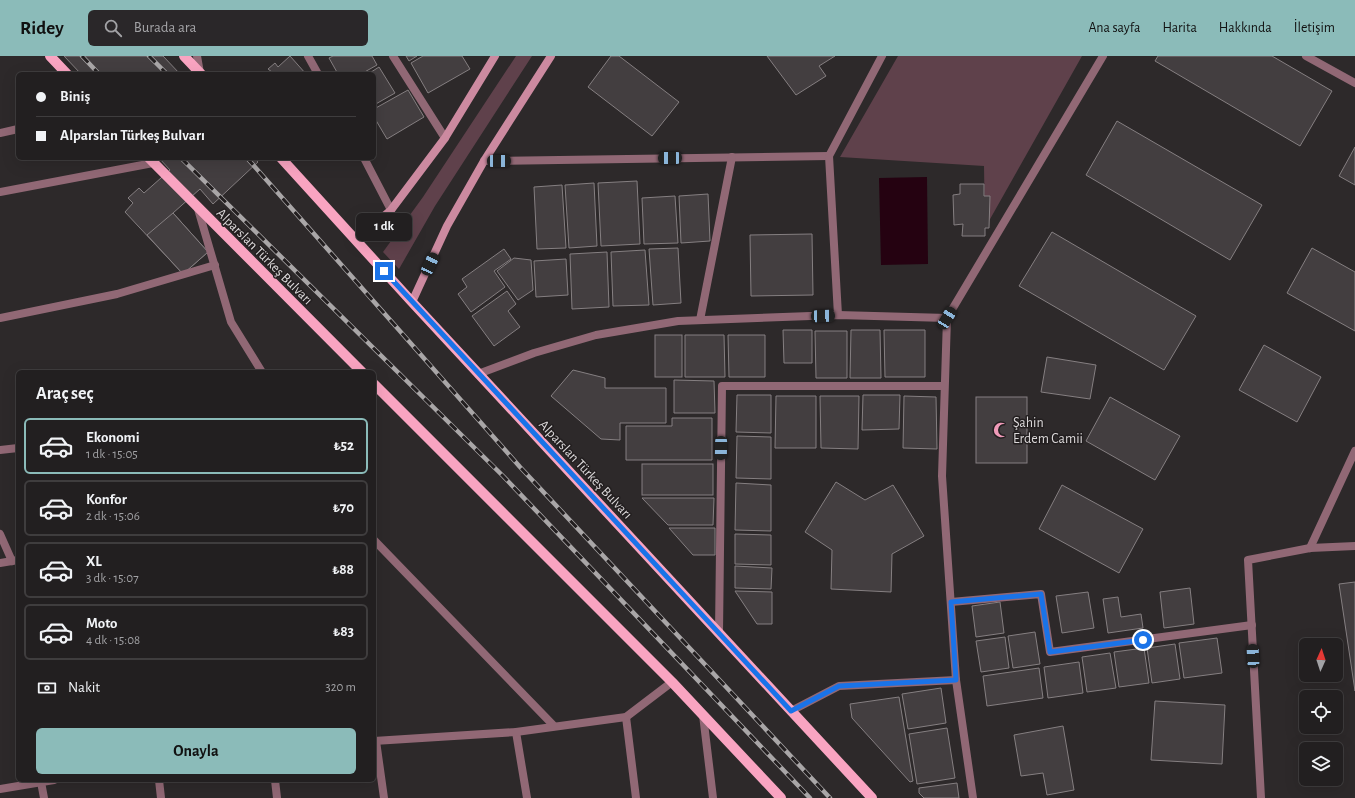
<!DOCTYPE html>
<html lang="tr">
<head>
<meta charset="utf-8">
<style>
  body { margin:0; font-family:"Alegreya Sans",sans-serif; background:#2a2729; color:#f1f3f6; height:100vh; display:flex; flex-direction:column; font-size:15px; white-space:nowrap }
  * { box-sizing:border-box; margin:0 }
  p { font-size:13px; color:#a2a2a5 }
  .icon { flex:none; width:22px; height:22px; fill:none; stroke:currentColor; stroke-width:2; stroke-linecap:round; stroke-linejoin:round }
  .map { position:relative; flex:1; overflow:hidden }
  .details { position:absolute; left:16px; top:314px; width:360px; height:412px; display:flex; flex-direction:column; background:#221f20; border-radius:6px; box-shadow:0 4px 16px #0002,0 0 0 1px #3f3d3e }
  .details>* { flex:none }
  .hud { position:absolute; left:16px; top:16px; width:360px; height:88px; border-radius:6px; box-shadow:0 4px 16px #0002,0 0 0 1px #3f3d3e; display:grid; align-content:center; height:88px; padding:0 20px; background:#221f20 }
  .needle { width:26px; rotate:3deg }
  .controls { position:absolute; left:1299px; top:582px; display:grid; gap:8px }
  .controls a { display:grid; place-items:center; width:44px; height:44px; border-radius:6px; background:#221f20; box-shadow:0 4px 16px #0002,0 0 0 1px #3f3d3e; font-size:20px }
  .end { position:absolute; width:18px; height:18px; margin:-9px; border:5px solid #1a73e8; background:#fff; box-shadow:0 0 0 2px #fff }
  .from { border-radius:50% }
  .bubble { position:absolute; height:28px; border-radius:6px; background:#221f20; box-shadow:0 4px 16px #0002,0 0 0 1px #3f3d3e; font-size:13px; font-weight:600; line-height:28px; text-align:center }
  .car { position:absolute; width:12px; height:24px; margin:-12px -6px; border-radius:5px; box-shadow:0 0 3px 1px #0007; background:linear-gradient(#222 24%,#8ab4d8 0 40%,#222 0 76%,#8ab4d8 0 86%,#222 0) }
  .hud b { display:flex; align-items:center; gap:14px; height:38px; font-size:15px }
  .hud b+b { border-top:1px solid #3f3d3e }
  .hud i { width:10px; height:10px; background:#f1f3f6 }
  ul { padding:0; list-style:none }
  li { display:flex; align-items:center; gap:12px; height:56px; margin:0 8px 6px; padding:0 12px; border:2px solid #3f3d3e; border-radius:6px }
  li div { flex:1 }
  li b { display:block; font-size:15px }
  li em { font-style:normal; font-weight:600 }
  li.current { border-color:#8bbbb9 }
  li>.icon { width:36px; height:36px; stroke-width:1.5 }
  h2 { padding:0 20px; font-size:18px; line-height:48px }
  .pay { display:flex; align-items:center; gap:10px; height:44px; padding:0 20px; font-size:15px }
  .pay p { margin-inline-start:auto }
  .cta { display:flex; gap:8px; margin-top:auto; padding:8px 20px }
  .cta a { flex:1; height:46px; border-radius:6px; background:#8bbbb9; color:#111; font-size:16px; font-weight:600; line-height:46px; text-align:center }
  header { display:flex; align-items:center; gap:24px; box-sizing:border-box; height:56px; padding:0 20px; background:#8bbbb9; color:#111 }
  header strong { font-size:19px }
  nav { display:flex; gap:22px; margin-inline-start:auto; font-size:14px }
  .search { width:280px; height:36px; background:#2a2729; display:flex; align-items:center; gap:10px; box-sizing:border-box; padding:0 14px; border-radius:6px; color:#a2a2a5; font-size:15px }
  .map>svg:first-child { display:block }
  .green { fill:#5f414b }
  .water { fill:#250211 }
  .building { fill:#433e40; stroke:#857f81 }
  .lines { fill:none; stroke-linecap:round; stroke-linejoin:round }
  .street { stroke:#916875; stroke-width:8 }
  .secondary { stroke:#cc8aa0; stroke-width:8 }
  .primary { stroke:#f9a4c1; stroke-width:10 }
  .rail-casing { stroke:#a9a6a7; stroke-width:4.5 }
  .rail { stroke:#231f20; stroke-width:3; stroke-dasharray:9; stroke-linecap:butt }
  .route { stroke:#1a73e8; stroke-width:5 }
  .labels { text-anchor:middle; stroke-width:3; stroke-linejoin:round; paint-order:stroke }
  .street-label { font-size:14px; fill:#dbd8d9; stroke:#231f20 }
  .poi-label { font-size:14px; fill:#dbd8d9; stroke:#231f20; text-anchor:start }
</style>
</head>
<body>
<header>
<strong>Ridey</strong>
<div class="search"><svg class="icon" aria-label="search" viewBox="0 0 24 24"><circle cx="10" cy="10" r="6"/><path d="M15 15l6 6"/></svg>Burada ara</div>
<nav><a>Ana sayfa</a><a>Harita</a><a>Hakkında</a><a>İletişim</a></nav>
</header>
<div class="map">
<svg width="1355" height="742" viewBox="0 0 1355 742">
  <rect width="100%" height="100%" fill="#2d292a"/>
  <g class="green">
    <polygon points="516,0 532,0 435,150 399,213 383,196 423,141"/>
    <polygon points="898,0 1082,0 985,172 984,110 840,101"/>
  </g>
  <polygon class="water" points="927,121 928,208 881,209 879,122"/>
  <g class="building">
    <polygon points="64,0 163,0 180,18 81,18"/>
    <polygon points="290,0 306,18 270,18 272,16 268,13 275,7 278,11"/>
    <polygon points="333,0 372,0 377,9 361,18 338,18 329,2"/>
    <polygon points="406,0 417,0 409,5"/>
    <polygon points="423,0 462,0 470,13 428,37 411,7"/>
    <polygon points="611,0 619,0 679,46 652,80 588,31"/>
    <polygon points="767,0 835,0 819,10 826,20 796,39"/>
    <polygon points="1158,0 1272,0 1332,35 1300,90 1155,5"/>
    <polygon points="379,11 395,37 374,49 374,18 368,18"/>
    <polygon points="408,34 424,61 387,83 374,61 374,53"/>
    <polygon points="1117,65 1262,149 1230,204 1086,119"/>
    <polygon points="1355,91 1355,129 1339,120"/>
    <polygon points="159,102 254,102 258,106 213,148 200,133 173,157 208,196 183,218 125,156 133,147 128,142 139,132 144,137 170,114"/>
    <polygon points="637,125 640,188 601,190 598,127"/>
    <polygon points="594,127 597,190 569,192 565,129"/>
    <polygon points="960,128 984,128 984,140 990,140 989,172 985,172 985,180 962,180 963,168 954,169 953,139 960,138"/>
    <polygon points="562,129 566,192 537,193 534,131"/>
    <polygon points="708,138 710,185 681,187 679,140"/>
    <polygon points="675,140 678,187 644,188 642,142"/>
    <polygon points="173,157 208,196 183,218 147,179"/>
    <polygon points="1052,176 1196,260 1164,314 1019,230"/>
    <polygon points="812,178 813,239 751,240 750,179"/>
    <polygon points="678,192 681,247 653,249 649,193"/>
    <polygon points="1312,192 1355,216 1355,275 1287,237"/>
    <polygon points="504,193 511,203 494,215 505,231 471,256 458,238 467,231 462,223"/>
    <polygon points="645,194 649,249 613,250 611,196"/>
    <polygon points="607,196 609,251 572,253 570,198"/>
    <polygon points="514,202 531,204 533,234 518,244 497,215"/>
    <polygon points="566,203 568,239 536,241 534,205"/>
    <polygon points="507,235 516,248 508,255 520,271 494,290 472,260"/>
    <polygon points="783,274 812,274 812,307 784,307"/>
    <polygon points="851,274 880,274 881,322 850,322"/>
    <polygon points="884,274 925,274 925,321 885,321"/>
    <polygon points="815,275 847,275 847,322 816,322"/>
    <rect x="655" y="279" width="27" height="42"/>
    <polygon points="685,279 724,279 725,321 685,321"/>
    <polygon points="728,279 765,279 765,321 729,321"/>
    <polygon points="1264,289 1321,321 1297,366 1239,334"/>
    <polygon points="1047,301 1096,309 1090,343 1041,336"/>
    <polygon points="573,314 605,322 605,332 666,332 666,367 620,367 620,384 601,383 551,340"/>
    <polygon points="674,324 714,325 715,357 674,357"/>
    <polygon points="737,339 771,339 771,377 736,376"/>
    <polygon points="863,339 900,339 899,373 862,374"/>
    <polygon points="776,340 816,340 816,392 775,392"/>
    <polygon points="820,340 859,340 858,393 821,392"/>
    <polygon points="904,340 936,341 937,393 903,392"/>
    <rect x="976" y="341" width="51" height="66"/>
    <polygon points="1110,341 1180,380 1155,424 1086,385"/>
    <polygon points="672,362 712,362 712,404 626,404 626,370 672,370"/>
    <polygon points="737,380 771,381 771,423 736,422"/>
    <rect x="642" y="408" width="71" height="31"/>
    <polygon points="836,426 865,444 893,429 924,480 892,498 891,536 831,533 832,494 805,476"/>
    <polygon points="736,427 771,429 771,475 735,474"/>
    <polygon points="1062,429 1143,473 1119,517 1039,473"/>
    <polygon points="642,442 714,442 713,469 668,469"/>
    <polygon points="669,472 715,472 715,499 693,499"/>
    <polygon points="735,478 771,479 771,509 735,508"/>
    <polygon points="735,510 772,512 771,533 735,532"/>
    <polygon points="1355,526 1355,635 1339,528"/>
    <polygon points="1190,532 1194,568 1164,572 1160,536"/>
    <polygon points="735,535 772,536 772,568 757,568"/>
    <polygon points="1088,536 1094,572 1062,577 1056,540"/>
    <polygon points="1118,541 1121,561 1141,558 1143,572 1108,577 1103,543"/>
    <polygon points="1000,546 1004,577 976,581 972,550"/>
    <polygon points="1035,576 1040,608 1013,612 1008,580"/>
    <polygon points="1005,581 1009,612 981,616 976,585"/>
    <polygon points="1217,582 1222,617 1184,622 1179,587"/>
    <polygon points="1175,588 1180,623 1152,627 1147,592"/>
    <polygon points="1144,592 1149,627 1119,631 1114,596"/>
    <polygon points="1110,597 1116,632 1087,636 1082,601"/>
    <polygon points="1079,606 1083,637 1048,642 1044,611"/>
    <polygon points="1039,612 1043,642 987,650 983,620"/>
    <polygon points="941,632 946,667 908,673 902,638"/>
    <polygon points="899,641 913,725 910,726 852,662 850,648"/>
    <polygon points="1155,645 1225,649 1222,708 1151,704"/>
    <polygon points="1063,670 1074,734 1047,739 1043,717 1021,720 1014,679"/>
    <polygon points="947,672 955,722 917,728 909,678"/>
    <polygon points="957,727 959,742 924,742 919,737 919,732"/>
  </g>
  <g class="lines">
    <g class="street">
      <polyline points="197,0 200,17"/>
      <polyline points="308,0 318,18"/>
      <polyline points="393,0 445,82"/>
      <polyline points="1306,0 1355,27"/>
      <polyline points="0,77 18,73"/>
      <polyline points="364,102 391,154"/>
      <polyline points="484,105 829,100"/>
      <polyline points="0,136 153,107"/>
      <polyline points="198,153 231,266 262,316"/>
      <polyline points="838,259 829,100 882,0"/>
      <polyline points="0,262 117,238 215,209"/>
      <polyline points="700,264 732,101"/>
      <polyline points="478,318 534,297 596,279 678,265 838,259 947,262"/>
      <polyline points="0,394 18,392"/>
      <polyline points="0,478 12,505"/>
      <polyline points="374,484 554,670"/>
      <polyline points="1310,492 1355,395"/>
      <polyline points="0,507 18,504"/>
      <polyline points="951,546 1041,538 1050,596 1252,569"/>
      <polyline points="719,576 722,330 944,330"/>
      <polyline points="791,655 839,630 956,624"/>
      <polyline points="703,659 713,742"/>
      <polyline points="626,661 636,742"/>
      <polyline points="516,676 527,742"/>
      <polyline points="374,685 516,676 626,661 672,626"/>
      <polyline points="376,685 384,742"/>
      <polyline points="159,724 161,742"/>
      <polyline points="275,724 277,742"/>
      <polyline points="41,726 44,742"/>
      <polyline points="0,733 54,724"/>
      <polyline points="973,742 956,624 942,420 947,262 1103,0"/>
      <polyline points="1261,742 1248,504 1310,492 1355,490"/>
    </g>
    <g class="secondary">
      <polyline points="356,184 391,154 445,82 495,0"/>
      <polyline points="412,246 447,170 484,105 551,0"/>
    </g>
    <g class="primary">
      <polyline points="50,0 67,18"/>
      <polyline points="184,0 201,18"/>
      <polyline points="149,102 362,316"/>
      <polyline points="281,102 412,246 872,742"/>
      <polyline points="374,328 672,626 781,742"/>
    </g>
    <g class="rail-casing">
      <g id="rail">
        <polyline points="82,0 99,18"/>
        <polyline points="149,0 167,18"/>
        <polyline points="181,102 503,420 810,742"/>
        <polyline points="247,102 520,411 830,742"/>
      </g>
    </g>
    <use href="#rail" class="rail"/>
  </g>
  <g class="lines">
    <polyline class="route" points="384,215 791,655 839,630 956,624 951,546 1041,538 1050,596 1143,584"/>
  </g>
  <defs>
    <g id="mosque-bare" transform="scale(1.2)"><path d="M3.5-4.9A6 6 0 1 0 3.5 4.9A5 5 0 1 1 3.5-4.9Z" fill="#ef9ab8" stroke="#231f20" stroke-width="2.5" paint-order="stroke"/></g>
  </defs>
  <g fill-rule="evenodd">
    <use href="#mosque-bare" x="1001" y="374"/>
  </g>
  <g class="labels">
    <g class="street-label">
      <text transform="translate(265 200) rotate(45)" y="5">Alparslan Türkeş Bulvarı</text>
      <text transform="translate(586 413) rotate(47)" y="5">Alparslan Türkeş Bulvarı</text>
    </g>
    <g class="poi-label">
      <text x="1013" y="371">Şahin<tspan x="1013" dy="16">Erdem Camii</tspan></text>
    </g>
  </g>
</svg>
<div class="controls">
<a><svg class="needle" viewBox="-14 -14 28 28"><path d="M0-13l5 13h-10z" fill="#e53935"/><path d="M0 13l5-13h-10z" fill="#a2a2a5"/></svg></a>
<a><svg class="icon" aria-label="locate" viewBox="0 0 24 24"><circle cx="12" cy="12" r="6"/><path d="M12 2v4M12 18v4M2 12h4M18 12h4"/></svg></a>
<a><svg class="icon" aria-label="layers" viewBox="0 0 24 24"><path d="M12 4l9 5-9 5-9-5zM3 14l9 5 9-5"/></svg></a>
</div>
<i class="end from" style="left:1143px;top:584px"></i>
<i class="end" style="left:384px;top:215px"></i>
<div class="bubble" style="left:356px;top:157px;width:56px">1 dk</div>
<i class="car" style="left:670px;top:102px;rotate:269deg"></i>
<i class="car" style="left:499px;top:105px;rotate:89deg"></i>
<i class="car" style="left:430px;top:208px;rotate:25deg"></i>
<i class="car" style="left:823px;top:260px;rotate:88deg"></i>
<i class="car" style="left:947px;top:262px;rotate:31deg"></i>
<i class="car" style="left:721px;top:392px;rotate:181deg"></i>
<i class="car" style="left:1253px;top:600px;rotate:357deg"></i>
<div class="hud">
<b><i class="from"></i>Biniş</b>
<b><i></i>Alparslan Türkeş Bulvarı</b>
</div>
<section class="details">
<h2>Araç seç</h2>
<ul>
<li class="current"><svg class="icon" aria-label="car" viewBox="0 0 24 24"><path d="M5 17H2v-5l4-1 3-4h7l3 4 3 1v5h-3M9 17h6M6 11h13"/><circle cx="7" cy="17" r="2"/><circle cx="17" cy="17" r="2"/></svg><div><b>Ekonomi</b><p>1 dk · 15:05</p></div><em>₺52</em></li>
<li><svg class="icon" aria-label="car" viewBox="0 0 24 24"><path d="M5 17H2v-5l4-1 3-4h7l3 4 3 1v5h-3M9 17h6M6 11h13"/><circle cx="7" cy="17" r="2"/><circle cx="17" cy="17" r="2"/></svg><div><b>Konfor</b><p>2 dk · 15:06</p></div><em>₺70</em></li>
<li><svg class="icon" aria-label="car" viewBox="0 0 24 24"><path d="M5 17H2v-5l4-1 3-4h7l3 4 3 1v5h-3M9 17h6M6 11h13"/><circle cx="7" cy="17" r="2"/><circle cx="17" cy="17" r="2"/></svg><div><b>XL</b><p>3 dk · 15:07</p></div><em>₺88</em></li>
<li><svg class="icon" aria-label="car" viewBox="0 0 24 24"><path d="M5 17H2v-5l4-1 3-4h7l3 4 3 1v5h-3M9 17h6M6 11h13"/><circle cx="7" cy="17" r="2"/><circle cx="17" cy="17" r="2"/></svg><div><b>Moto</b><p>4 dk · 15:08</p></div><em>₺83</em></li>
</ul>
<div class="pay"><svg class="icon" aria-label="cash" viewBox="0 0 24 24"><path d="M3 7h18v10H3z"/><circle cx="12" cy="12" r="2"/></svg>Nakit<p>320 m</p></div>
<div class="cta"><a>Onayla</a></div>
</section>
</div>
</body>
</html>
